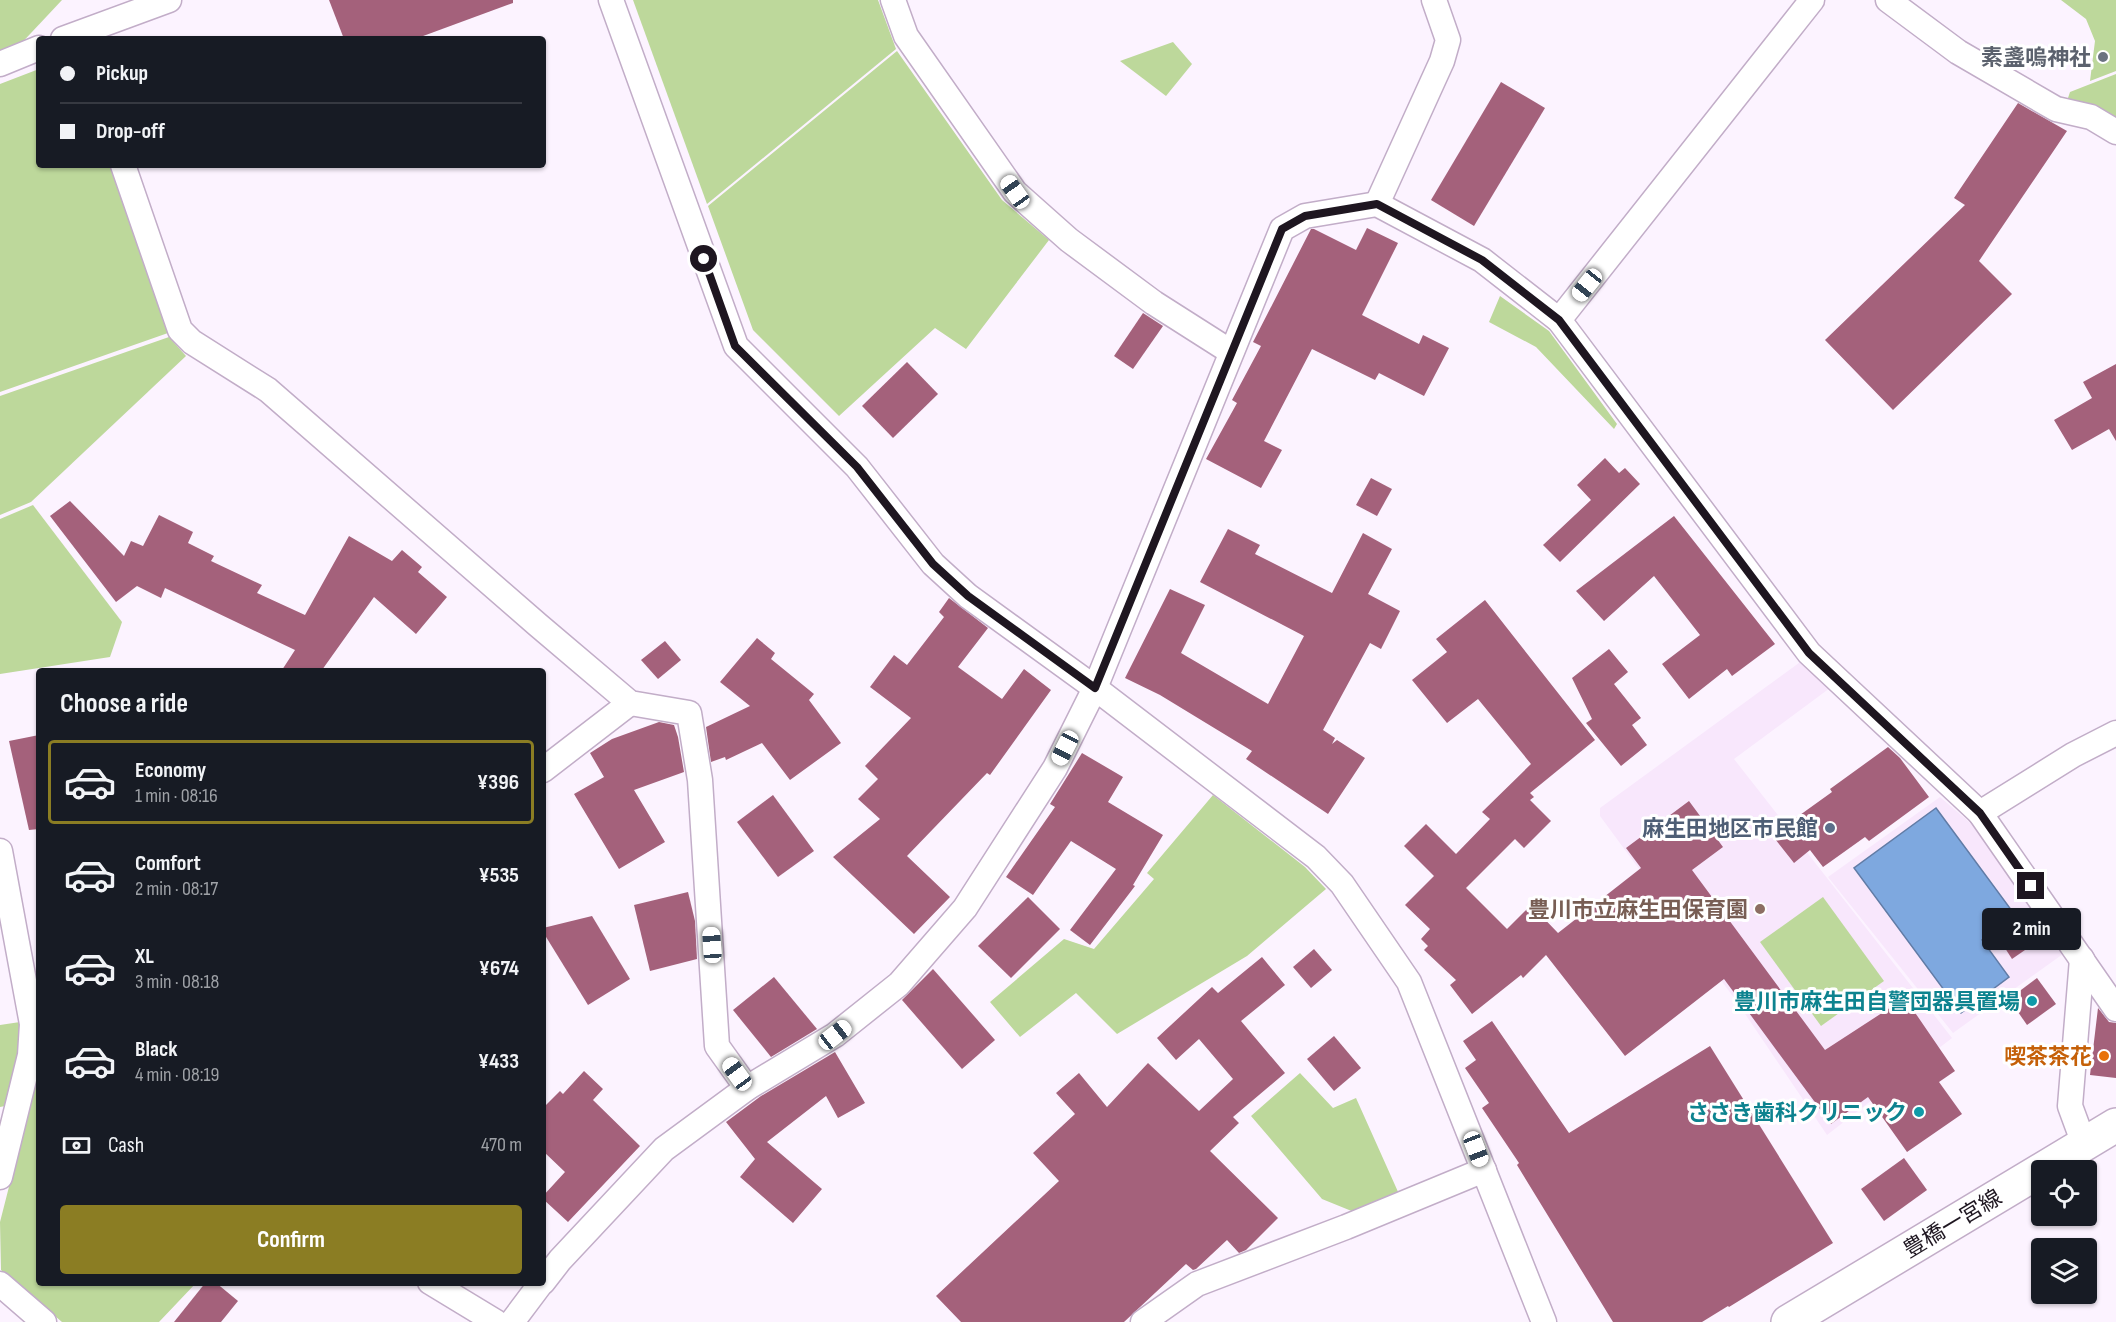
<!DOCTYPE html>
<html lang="en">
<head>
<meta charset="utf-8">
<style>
  body { margin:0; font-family:"Sofia Sans Condensed","Noto Sans JP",sans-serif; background:#242831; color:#f1f3f6; height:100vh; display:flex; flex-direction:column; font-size:22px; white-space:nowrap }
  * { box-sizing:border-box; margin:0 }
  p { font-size:20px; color:#9ea1a6 }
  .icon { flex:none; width:33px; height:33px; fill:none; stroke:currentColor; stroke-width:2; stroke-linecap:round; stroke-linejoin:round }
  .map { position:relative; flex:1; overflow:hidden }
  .details { position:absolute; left:36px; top:668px; width:510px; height:618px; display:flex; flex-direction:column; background:#171b24; border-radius:6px; box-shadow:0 2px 4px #0004 }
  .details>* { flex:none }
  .top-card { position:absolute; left:36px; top:36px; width:510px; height:132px; border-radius:6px; box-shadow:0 2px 4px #0004; display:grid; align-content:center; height:132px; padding:0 24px; background:#171b24 }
  .controls { position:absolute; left:2031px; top:1160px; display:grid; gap:12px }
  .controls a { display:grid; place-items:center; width:66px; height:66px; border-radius:6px; background:#171b24; box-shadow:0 2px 4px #0004; font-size:30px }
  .end { position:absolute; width:27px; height:27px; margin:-14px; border:8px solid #1e1620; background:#fff; box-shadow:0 0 0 3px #fff }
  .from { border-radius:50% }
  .bubble { position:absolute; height:42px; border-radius:6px; background:#171b24; box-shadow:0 2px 4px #0004; font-size:20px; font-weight:700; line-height:42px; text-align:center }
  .car { position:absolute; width:18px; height:36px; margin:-18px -9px; border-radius:8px; box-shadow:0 0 4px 2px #0007; background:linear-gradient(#fff 24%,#345 0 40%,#fff 0 76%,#345 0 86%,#fff 0) }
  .top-card b { display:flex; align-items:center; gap:21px; height:57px; font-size:22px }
  .top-card b+b { border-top:2px solid #363941 }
  .top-card i { width:15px; height:15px; background:#f1f3f6 }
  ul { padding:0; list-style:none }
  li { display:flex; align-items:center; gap:18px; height:84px; margin:0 12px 9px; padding:0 12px; border:3px solid transparent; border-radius:6px }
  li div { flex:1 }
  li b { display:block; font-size:22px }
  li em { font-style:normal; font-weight:700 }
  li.active { border-color:#8b7d23 }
  li>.icon { width:54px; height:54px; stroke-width:1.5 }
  h2 { padding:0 24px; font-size:27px; line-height:72px }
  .pay { display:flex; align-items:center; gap:15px; height:66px; padding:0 24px; font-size:22px }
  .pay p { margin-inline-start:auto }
  .cta { display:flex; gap:12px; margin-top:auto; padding:12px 24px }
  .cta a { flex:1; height:69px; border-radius:6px; background:#8b7d23; color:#fff; font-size:24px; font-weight:700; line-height:69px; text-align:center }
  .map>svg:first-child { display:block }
  .built { fill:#f8e7fc }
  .green { fill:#bdd89b }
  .water { fill:#7ea8df; stroke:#617ca6; stroke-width:1.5 }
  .building { fill:#a4617b }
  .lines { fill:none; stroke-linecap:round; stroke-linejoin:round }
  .minor-casing { stroke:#c2adc8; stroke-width:27 }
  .secondary-casing { stroke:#c2adc8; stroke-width:36 }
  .minor { stroke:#fff; stroke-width:24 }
  .secondary { stroke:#fff; stroke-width:33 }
  .route { stroke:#1e1620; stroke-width:8 }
  .worship-dot { fill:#6b7280; stroke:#fff; stroke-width:2 }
  .service-dot { fill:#5c6f8a; stroke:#fff; stroke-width:2 }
  .education-dot { fill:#8d6e63; stroke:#fff; stroke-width:2 }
  .culture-dot { fill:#0f9aa8; stroke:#fff; stroke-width:2 }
  .food-dot { fill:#e8710a; stroke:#fff; stroke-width:2 }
  .labels { text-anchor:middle; stroke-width:6; stroke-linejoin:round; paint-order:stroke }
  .worship-label { font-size:22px; font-weight:bold; fill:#5b616d; stroke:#fff; text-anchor:end }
  .service-label { font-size:22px; font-weight:bold; fill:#4e5e75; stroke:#fff; text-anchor:end }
  .education-label { font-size:22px; font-weight:bold; fill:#785e54; stroke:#fff; text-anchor:end }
  .culture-label { font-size:22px; font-weight:bold; fill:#0d838f; stroke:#fff; text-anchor:end }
  .food-label { font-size:22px; font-weight:bold; fill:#c56008; stroke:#fff; text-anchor:end }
  .street-label { font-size:22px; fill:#1e1620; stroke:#fff }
</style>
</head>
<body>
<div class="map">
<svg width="2116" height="1322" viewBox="0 0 2116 1322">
  <rect width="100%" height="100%" fill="#fcf3ff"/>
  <g class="built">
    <polygon points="1803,660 1830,688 1734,759 1952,1038 1827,1135 1737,1002 1600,816 1600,808"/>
    <polygon points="1940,797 1975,827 2063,954 1953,1033 1828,877"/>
  </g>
  <g class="green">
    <polygon points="0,0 62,0 16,49 0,56"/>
    <polygon points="633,0 878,0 896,49 707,204"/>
    <polygon points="2061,0 2116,0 2116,71 2090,81 2095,41 2086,19"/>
    <polygon points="1173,42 1192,64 1166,96 1120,61"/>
    <polygon points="897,51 1002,200 1049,240 966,349 935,328 839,416 753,330 708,206"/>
    <polygon points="39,69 39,165 110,165 168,333 0,392 0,84"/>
    <polygon points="2116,74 2116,119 2067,101 2070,92"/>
    <polygon points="1500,296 1549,331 1617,424 1614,429 1536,347 1489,322"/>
    <polygon points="169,337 186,356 31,502 0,515 0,396"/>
    <polygon points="33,505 122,622 110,657 0,674 0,519"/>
    <polygon points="1213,795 1305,867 1326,889 1247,956 1117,1034 1076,993 1020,1037 990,1002 1064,939 1094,949 1154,879 1147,873"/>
    <polygon points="1823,897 1884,981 1821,1026 1760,942"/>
    <polygon points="20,1022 19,1052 5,1106 0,1107 0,1025"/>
    <polygon points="1300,1073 1333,1108 1356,1098 1399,1194 1354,1212 1322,1199 1251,1116"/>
    <polygon points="39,1083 39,1282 196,1283 159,1322 62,1322 1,1270 0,1222 35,1085"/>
  </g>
  <polygon class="water" points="1936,808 2015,915 1982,940 2009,977 1961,1013 1854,868"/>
  <g class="building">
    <polygon points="329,0 513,0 513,3 415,39 344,39"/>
    <polygon points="1501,82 1545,108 1474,226 1431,200"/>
    <polygon points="2018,103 2067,131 1979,261 2012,294 1893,410 1825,340 1965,205 1954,198"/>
    <polygon points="1367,228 1398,243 1362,315 1419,344 1423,335 1449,348 1424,396 1379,373 1375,380 1312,349 1264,441 1282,450 1261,488 1206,459 1237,403 1232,400 1261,346 1253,342 1311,229 1314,229 1356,250"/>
    <polygon points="1143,313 1163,326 1133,369 1114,356"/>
    <polygon points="907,362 938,394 893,438 862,406"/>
    <polygon points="2116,364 2116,441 2109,429 2072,450 2054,420 2092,398 2083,382"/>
    <polygon points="1605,458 1619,473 1625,468 1640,484 1560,562 1543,545 1591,500 1577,485"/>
    <polygon points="1371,478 1392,489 1377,516 1356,505"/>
    <polygon points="70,501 124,556 131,541 143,546 159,515 193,532 188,543 214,556 211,561 262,585 257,593 305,615 349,536 392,561 402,550 422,567 418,572 447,597 416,634 374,597 322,670 282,670 295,650 165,588 161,598 137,586 116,602 50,516"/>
    <polygon points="1674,516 1775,644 1732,676 1727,669 1689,699 1662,664 1700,635 1654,576 1604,621 1576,591"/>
    <polygon points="1228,529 1260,545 1255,554 1332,593 1363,533 1392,549 1368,594 1400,611 1381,649 1370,643 1323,730 1335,738 1332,744 1337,740 1365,758 1328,814 1246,759 1252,751 1160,695 1125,678 1170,589 1205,605 1181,653 1268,704 1304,636 1200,582"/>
    <polygon points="949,598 988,628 958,667 1002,699 1024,669 1051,690 990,775 987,773 907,856 950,897 914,934 833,857 880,819 858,799 878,779 865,766 911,718 870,687 894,655 907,665 944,617 939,612"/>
    <polygon points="1485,600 1595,740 1530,793 1534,797 1530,800 1551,821 1524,848 1515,839 1466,888 1507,929 1531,905 1558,933 1641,868 1626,848 1689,801 1723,847 1692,870 1825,1050 1905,998 1955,1071 1939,1082 1962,1114 1907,1152 1868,1097 1831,1124 1724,979 1625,1056 1546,955 1523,978 1521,975 1472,1014 1450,985 1456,980 1424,950 1428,946 1421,939 1430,929 1405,905 1434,876 1404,846 1426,824 1456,854 1490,819 1482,812 1531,764 1478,699 1447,723 1412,680 1447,652 1436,639"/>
    <polygon points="757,638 775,653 771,659 814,694 809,700 841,743 790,780 762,743 726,760 725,757 711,762 706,727 750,706 720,682"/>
    <polygon points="665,641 681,660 658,679 641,660"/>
    <polygon points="1609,649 1628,672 1614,684 1641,718 1632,725 1647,745 1621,766 1586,723 1592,719 1572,678"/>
    <polygon points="659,722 674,725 678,737 684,772 634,790 665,842 619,869 574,794 604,777 590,753 612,739"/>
    <polygon points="39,735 39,829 29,830 9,741"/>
    <polygon points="1888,747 1900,758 1929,797 1869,841 1865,837 1823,867 1810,850 1794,863 1772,835 1832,792 1830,789"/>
    <polygon points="1082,753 1123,777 1108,802 1163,835 1133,885 1135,886 1090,945 1070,930 1116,869 1071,841 1033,895 1006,877 1055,807 1050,804"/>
    <polygon points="773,795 814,851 778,877 737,822"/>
    <polygon points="688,892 695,921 697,959 650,971 634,905"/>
    <polygon points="1028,897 1060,929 1011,978 978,946"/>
    <polygon points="2025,915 2041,939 2012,959 1996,934"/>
    <polygon points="592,916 630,979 588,1005 543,932 543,928"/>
    <polygon points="1314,949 1332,970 1311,988 1293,967"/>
    <polygon points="1262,957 1285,985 1241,1021 1285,1073 1233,1117 1239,1123 1210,1151 1278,1218 1246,1250 1239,1253 1227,1240 1196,1269 1193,1270 1186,1264 1124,1322 961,1322 936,1296 1059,1181 1033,1153 1075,1114 1056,1093 1079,1073 1107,1107 1148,1063 1199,1111 1233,1079 1199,1039 1176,1060 1157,1038 1212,987 1218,993"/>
    <polygon points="933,969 995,1040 962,1069 902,1000"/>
    <polygon points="774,977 817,1029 771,1057 733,1010"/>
    <polygon points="2037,978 2056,1004 2027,1025 2009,999"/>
    <polygon points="2098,1008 2109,1022 2116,1023 2116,1078 2090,1075"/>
    <polygon points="1492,1021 1569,1133 1710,1046 1833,1243 1729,1307 1728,1306 1702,1322 1613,1322 1517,1165 1519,1163 1482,1108 1489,1103 1465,1068 1476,1060 1463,1041"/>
    <polygon points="1334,1036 1361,1068 1334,1091 1307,1059"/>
    <polygon points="835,1052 865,1103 838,1118 826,1096 767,1142 822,1189 793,1223 740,1177 755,1159 726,1122 761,1096"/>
    <polygon points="584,1071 603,1089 593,1100 640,1146 568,1222 543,1199 543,1196 565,1172 543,1151 543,1108 560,1091 563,1094"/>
    <polygon points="1904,1158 1927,1190 1884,1221 1861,1189"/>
    <polygon points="206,1282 215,1282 238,1301 221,1322 174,1322"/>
  </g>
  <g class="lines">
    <g class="minor-casing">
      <g id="minor">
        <polyline points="611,0 736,346 857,467 933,564 968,596 1095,688 1316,857 1342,884 1409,982 1544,1322"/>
        <polyline points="893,0 906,36 1015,192 1069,240 1154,303 1231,352"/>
        <polyline points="1888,0 1958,52 2056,109 2091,117 2116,132"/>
        <polyline points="63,39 169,0"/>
        <polyline points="0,64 39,48"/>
        <polyline points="123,165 180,330 192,342 268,390 538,625 630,703 689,713 700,780 717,1046 747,1088"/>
        <polyline points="1377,204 1442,61 1448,40 1434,0"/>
        <polyline points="1559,320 1812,0"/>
        <polyline points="543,770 630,703"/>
        <polyline points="1980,813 2073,755 2116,733"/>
        <polyline points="0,851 32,1024 30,1055 0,1177"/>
        <polyline points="2082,959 2070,1106 2084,1144"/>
        <polyline points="430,1282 496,1322"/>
        <polyline points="543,1282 560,1260 664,1149 747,1088 835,1035 899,984 965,908 1055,768 1095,688 1282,229 1305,216 1377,204 1482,260 1559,320 1809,653 1980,813 2116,1009"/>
        <polyline points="0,1284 44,1322"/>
        <polyline points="512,1322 542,1282"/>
        <polyline points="1143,1322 1197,1284 1346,1227 1484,1170"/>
      </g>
    </g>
    <g class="secondary-casing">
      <polyline id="secondary" points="1788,1322 2116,1125"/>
    </g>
    <use href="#minor" class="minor"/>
    <use href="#secondary" class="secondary"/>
  </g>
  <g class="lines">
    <polyline class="route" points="704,259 735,346 857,467 933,564 968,596 1095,688 1282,229 1305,216 1377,204 1482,260 1559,320 1809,653 1980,813 2031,886"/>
  </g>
  <circle class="worship-dot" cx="2103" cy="57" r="6"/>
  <circle class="service-dot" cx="1830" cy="828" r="6"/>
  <circle class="education-dot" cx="1760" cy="909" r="6"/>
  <g class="culture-dot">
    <circle cx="2032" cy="1001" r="6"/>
    <circle cx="1919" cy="1112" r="6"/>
  </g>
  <circle class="food-dot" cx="2104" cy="1056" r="6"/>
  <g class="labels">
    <g class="worship-label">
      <text x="2091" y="65">素盞嗚神社</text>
    </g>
    <g class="service-label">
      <text x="1818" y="836">麻生田地区市民館</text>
    </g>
    <g class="education-label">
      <text x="1748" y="917">豊川市立麻生田保育園</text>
    </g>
    <g class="culture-label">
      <text x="2020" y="1009">豊川市麻生田自警団器具置場</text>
      <text x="1907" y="1120">ささき歯科クリニック</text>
    </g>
    <g class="food-label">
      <text x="2092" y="1064">喫茶茶花</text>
    </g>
    <g class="street-label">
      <text transform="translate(1952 1223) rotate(-31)" y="8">豊橋一宮線</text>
    </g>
  </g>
</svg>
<div class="controls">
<a><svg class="icon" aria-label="locate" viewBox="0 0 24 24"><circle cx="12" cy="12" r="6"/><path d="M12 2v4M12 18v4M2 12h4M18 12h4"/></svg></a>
<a><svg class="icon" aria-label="layers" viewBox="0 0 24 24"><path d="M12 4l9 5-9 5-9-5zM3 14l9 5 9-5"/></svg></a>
</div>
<i class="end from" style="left:704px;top:259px"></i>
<i class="end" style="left:2031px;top:886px"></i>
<div class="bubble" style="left:1982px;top:908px;width:99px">2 min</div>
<i class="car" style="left:1015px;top:192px;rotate:325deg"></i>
<i class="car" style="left:1587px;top:285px;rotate:219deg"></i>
<i class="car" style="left:1065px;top:748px;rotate:207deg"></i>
<i class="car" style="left:712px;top:945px;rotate:356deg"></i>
<i class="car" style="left:835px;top:1035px;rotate:52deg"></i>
<i class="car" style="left:737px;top:1074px;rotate:324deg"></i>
<i class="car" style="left:1476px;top:1149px;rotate:159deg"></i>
<div class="top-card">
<b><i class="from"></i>Pickup</b>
<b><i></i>Drop-off</b>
</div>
<section class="details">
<h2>Choose a ride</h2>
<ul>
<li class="active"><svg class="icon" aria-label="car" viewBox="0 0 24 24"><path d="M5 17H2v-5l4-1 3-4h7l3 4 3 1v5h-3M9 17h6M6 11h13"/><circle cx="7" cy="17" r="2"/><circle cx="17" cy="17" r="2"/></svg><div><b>Economy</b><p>1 min · 08:16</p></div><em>¥396</em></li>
<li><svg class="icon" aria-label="car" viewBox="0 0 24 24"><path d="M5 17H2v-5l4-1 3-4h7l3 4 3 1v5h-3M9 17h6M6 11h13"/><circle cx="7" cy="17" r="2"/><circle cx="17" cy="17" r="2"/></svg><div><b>Comfort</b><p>2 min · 08:17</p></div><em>¥535</em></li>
<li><svg class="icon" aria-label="car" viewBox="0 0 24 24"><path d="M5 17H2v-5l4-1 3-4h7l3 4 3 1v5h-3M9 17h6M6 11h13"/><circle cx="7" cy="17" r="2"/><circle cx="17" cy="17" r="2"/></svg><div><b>XL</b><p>3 min · 08:18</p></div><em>¥674</em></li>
<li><svg class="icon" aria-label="car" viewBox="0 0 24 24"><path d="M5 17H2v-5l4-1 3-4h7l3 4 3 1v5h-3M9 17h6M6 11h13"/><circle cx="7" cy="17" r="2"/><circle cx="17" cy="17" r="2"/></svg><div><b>Black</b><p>4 min · 08:19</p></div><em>¥433</em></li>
</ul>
<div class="pay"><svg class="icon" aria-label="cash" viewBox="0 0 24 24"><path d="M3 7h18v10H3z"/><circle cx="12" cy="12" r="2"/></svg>Cash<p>470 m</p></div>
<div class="cta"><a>Confirm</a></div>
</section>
</div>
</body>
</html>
